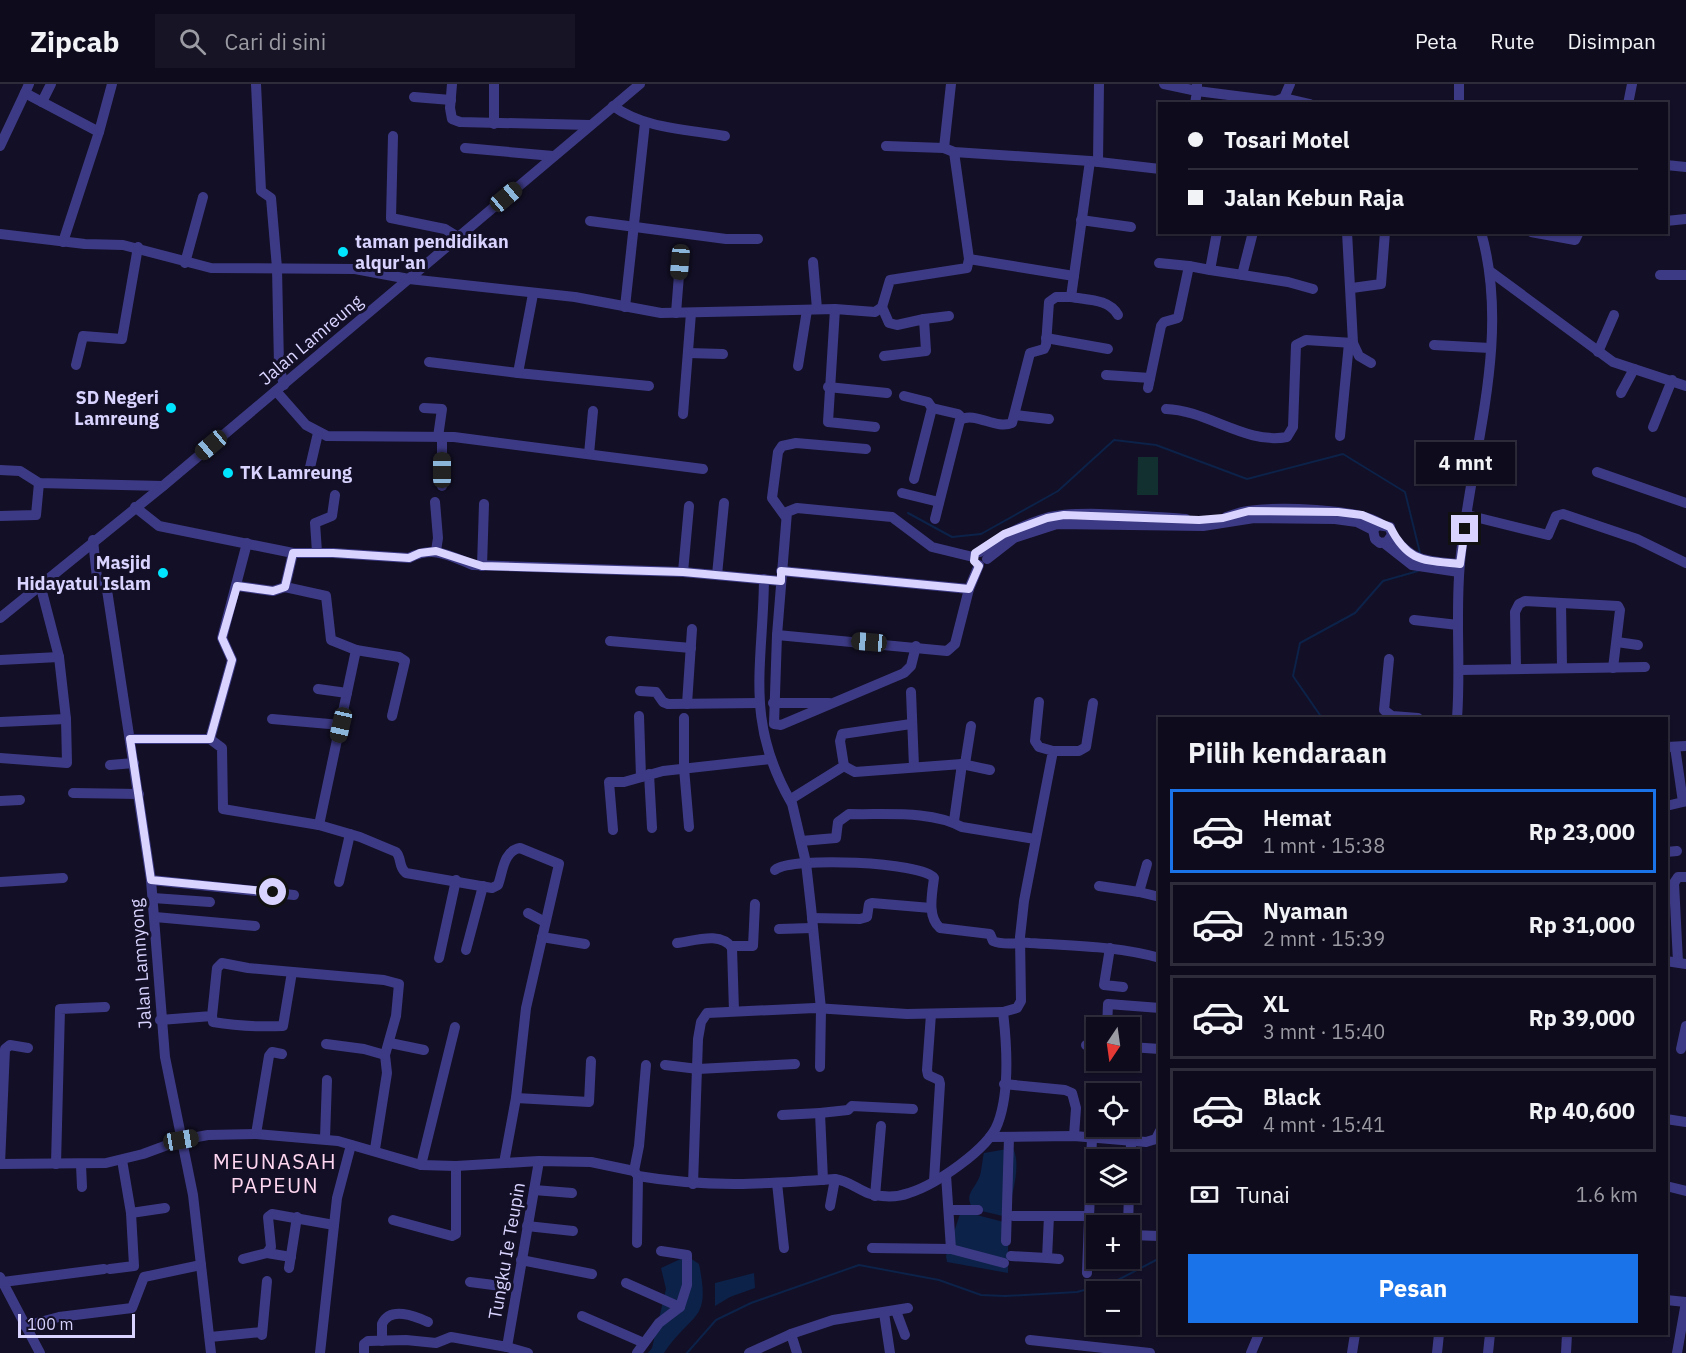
<!DOCTYPE html>
<html lang="id">
<head>
<meta charset="utf-8">
<style>
  body { margin:0; font-family:"IBM Plex Sans",sans-serif; background:#171425; color:#f1f3f6; height:100vh; display:flex; flex-direction:column; font-size:22px; white-space:nowrap }
  * { box-sizing:border-box; margin:0 }
  p { font-size:20px; color:#9b9ba3 }
  .icon { flex:none; width:33px; height:33px; fill:none; stroke:currentColor; stroke-width:2; stroke-linecap:round; stroke-linejoin:round }
  .map { position:relative; flex:1; overflow:hidden }
  .drawer { position:absolute; left:1158px; top:633px; width:510px; height:618px; display:flex; flex-direction:column; background:#0e0b1c; border-radius:0px; box-shadow:0 2px 4px #0004,0 0 0 2px #2e2b3b }
  .drawer>* { flex:none }
  .hud { position:absolute; left:1158px; top:18px; width:510px; height:132px; border-radius:0px; box-shadow:0 2px 4px #0004,0 0 0 2px #2e2b3b; display:grid; align-content:center; height:132px; padding:0 30px; background:#0e0b1c }
  .needle { width:39px; rotate:193deg }
  .tools { position:absolute; left:1086px; top:933px; display:grid; gap:12px }
  .tools a { display:grid; place-items:center; width:54px; height:54px; border-radius:0px; background:#0e0b1c; box-shadow:0 2px 4px #0004,0 0 0 2px #2e2b3b; font-size:30px }
  .scale { position:absolute; left:18px; bottom:15px; width:117px; box-sizing:border-box; padding-left:6px; border:3px solid #d9d4ff; border-top:0; font-size:16px; line-height:21px; white-space:nowrap; color:#d9d4ff; -webkit-text-stroke:4px #130f26; paint-order:stroke }
  .end { position:absolute; width:27px; height:27px; margin:-14px; border:8px solid #d9d4ff; background:#111; box-shadow:0 0 0 3px #111 }
  .from { border-radius:50% }
  .bubble { position:absolute; height:42px; border-radius:0px; background:#0e0b1c; box-shadow:0 2px 4px #0004,0 0 0 2px #2e2b3b; font-size:20px; font-weight:800; line-height:42px; text-align:center }
  .car { position:absolute; width:18px; height:36px; margin:-18px -9px; border-radius:8px; box-shadow:0 0 4px 2px #0007; background:linear-gradient(#222 24%,#8ab4d8 0 40%,#222 0 76%,#8ab4d8 0 86%,#222 0) }
  .hud b { display:flex; align-items:center; gap:21px; height:57px; font-size:22px }
  .hud b+b { border-top:2px solid #2e2b3b }
  .hud i { width:15px; height:15px; background:#f1f3f6 }
  ul { padding:0; list-style:none }
  li { display:flex; align-items:center; gap:18px; height:84px; margin:0 12px 9px; padding:0 18px; border:3px solid #2e2b3b; border-radius:0px }
  li div { flex:1 }
  li b { display:block; font-size:22px }
  li em { font-style:normal; font-weight:800 }
  li.on { border-color:#1a73e8 }
  li>.icon { width:54px; height:54px; stroke-width:1.5 }
  h2 { padding:0 30px; font-size:27px; line-height:72px }
  .pay { display:flex; align-items:center; gap:15px; height:66px; padding:0 30px; font-size:22px }
  .pay p { margin-inline-start:auto }
  .primary-button { display:flex; gap:12px; margin-top:auto; padding:12px 30px }
  .primary-button a { flex:1; height:69px; border-radius:0px; background:#1a73e8; color:#fff; font-size:24px; font-weight:800; line-height:69px; text-align:center }
  header { display:flex; align-items:center; gap:36px; box-sizing:border-box; height:84px; padding:0 30px; background:#0e0b1c; border-bottom:2px solid #2e2b3b }
  header strong { font-size:28px }
  nav { display:flex; gap:33px; margin-inline-start:auto; font-size:21px }
  .search { width:420px; height:54px; background:#171425; display:flex; align-items:center; gap:15px; box-sizing:border-box; padding:0 21px; border-radius:0px; color:#9b9ba3; font-size:22px }
  .map>svg:first-child { display:block }
  .green { fill:#12302f }
  .water { fill:#0c2248 }
  .lines { fill:none; stroke-linecap:round; stroke-linejoin:round }
  .stream { stroke:#0c2248; stroke-width:2 }
  .minor { stroke:#3d3a85; stroke-width:10 }
  .route { stroke:#d9d4ff; stroke-width:8 }
  .poi-dot { fill:#00e5ff; stroke:#130f26; stroke-width:2 }
  .labels { text-anchor:middle; stroke-width:6; stroke-linejoin:round; paint-order:stroke }
  .poi-label { font-size:18px; font-weight:bold; fill:#d9d4ff; stroke:#130f26; text-anchor:start }
  .street-label { font-size:18px; fill:#d9d4ff; stroke:#130f26 }
  .quarter-label { font-size:21px; letter-spacing:1.5px; fill:#ffd6f0; stroke:#130f26 }
</style>
</head>
<body>
<header>
<strong>Zipcab</strong>
<div class="search"><svg class="icon" aria-label="search" viewBox="0 0 24 24"><circle cx="10" cy="10" r="6"/><path d="M15 15l6 6"/></svg>Cari di sini</div>
<nav><a>Peta</a><a>Rute</a><a>Disimpan</a></nav>
</header>
<div class="map">
<svg width="1686" height="1269" viewBox="0 0 1686 1269">
  <rect width="100%" height="100%" fill="#130f26"/>
  <polygon class="green" points="1138,373 1158,373 1158,411 1137,411"/>
  <g class="water">
    <path d="M1013 1064C1022 1083 1011 1113 1007 1133L973 1125C964 1111 973 1107 979 1094 982 1087 982 1076 984 1069Z"/>
    <polygon points="961,1127 1008,1139 1008,1189 947,1178 946,1172"/>
    <path d="M687 1172 699 1180C711 1239 693 1226 664 1269H648L652 1264 666 1205 661 1184Z"/>
    <polygon points="754,1189 755,1204 730,1213 715,1222 715,1199"/>
  </g>
  <g class="lines">
    <g class="stream">
      <polyline points="908,429 952,453 981,450 1058,407 1114,356 1156,361 1247,395 1343,370 1405,408 1420,469"/>
      <polyline points="1322,634 1293,592 1300,559 1355,529 1383,497 1418,487"/>
      <polyline points="687,1269 716,1236 751,1219 859,1181 939,1196 981,1211 1005,1212 1077,1208 1114,1198 1160,1174"/>
    </g>
    <g class="minor">
      <polyline points="29,0 25,9 99,48 63,158"/>
      <polyline points="256,0 261,107 271,114 277,184 279,282 284,301"/>
      <polyline points="452,0 450,24 452,35 460,38 590,41"/>
      <polyline points="494,0 494,40"/>
      <polyline points="1164,0 1197,7 1195,20"/>
      <polyline points="1197,0 1197,7 1276,17 1284,14 1290,0"/>
      <polyline points="1459,0 1459,20"/>
      <polyline points="414,13 451,16"/>
      <polyline points="1284,14 1310,20"/>
      <polyline points="42,18 51,0"/>
      <polyline points="1628,20 1632,0"/>
      <path d="M613 22C645 45 686 45 725 52"/>
      <polyline points="99,48 112,0"/>
      <polyline points="393,52 391,134 445,145 458,153"/>
      <polyline points="0,62 25,9"/>
      <polyline points="886,62 944,64 954,68 1090,77 1160,85"/>
      <polyline points="465,64 553,72"/>
      <polyline points="944,64 951,0"/>
      <polyline points="1098,78 1099,0"/>
      <polyline points="1666,81 1686,83"/>
      <polyline points="1081,136 1131,143"/>
      <polyline points="590,137 726,155 758,155"/>
      <polyline points="1666,137 1686,135"/>
      <polyline points="1217,148 1210,186 1288,198 1313,205"/>
      <polyline points="1347,148 1353,259 1359,272 1371,279"/>
      <polyline points="1531,148 1575,156 1579,148"/>
      <polyline points="0,150 85,160 123,161 211,184 355,185 409,195 575,213 661,229 835,225 875,228 882,223 890,196 967,184 969,175 954,68"/>
      <polyline points="969,175 1074,192"/>
      <polyline points="813,178 817,225"/>
      <polyline points="185,179 203,113"/>
      <polyline points="1159,179 1189,182"/>
      <polyline points="1491,188 1613,278 1686,302"/>
      <polyline points="1242,191 1253,148"/>
      <polyline points="1660,191 1686,191"/>
      <polyline points="1352,204 1381,200 1385,148"/>
      <polyline points="533,210 518,289 649,302"/>
      <path d="M1071 213C1088 216 1109 215 1118 231"/>
      <polyline points="625,223 645,39"/>
      <polyline points="882,223 889,239 897,241 924,235 926,267 884,272"/>
      <polyline points="835,225 828,338 875,343"/>
      <polyline points="676,229 680,178"/>
      <polyline points="924,235 949,232"/>
      <polyline points="1046,254 1108,265"/>
      <polyline points="1434,261 1490,264"/>
      <polyline points="1598,268 1614,231"/>
      <polyline points="688,269 723,270"/>
      <polyline points="429,278 518,289"/>
      <polyline points="76,281 83,252 122,255 138,163"/>
      <polyline points="798,282 807,226"/>
      <polyline points="1106,291 1150,294"/>
      <polyline points="828,303 887,309"/>
      <polyline points="1148,304 1161,242 1164,238 1178,234 1189,182 1210,186"/>
      <polyline points="276,307 306,341 327,352 454,353 703,385"/>
      <polyline points="1621,309 1634,285"/>
      <polyline points="904,312 928,318 932,324 914,395"/>
      <polyline points="424,324 442,325 438,353"/>
      <polyline points="932,324 958,330 962,334"/>
      <path d="M1166 325C1207 326 1246 361 1287 353L1293 343 1296 261 1306 256 1353 259"/>
      <polyline points="683,330 691,229"/>
      <polyline points="1015,331 1049,335"/>
      <polyline points="1653,343 1672,296"/>
      <polyline points="1340,352 1349,259"/>
      <polyline points="589,370 593,327"/>
      <polyline points="0,386 20,387 39,399 163,402"/>
      <polyline points="1597,388 1686,419"/>
      <polyline points="308,392 318,349"/>
      <polyline points="442,402 442,353"/>
      <polyline points="902,409 939,418"/>
      <polyline points="435,418 438,454 436,467"/>
      <path d="M135 423 159 442 293 469H333L409 474C434 461 450 472 473 481L683 488 781 497"/>
      <polyline points="1467,431 1548,451 1556,432 1563,430 1637,455 1686,479"/>
      <polyline points="0,432 36,431 39,399"/>
      <polyline points="785,432 772,414 778,368 782,362 796,359 866,365"/>
      <path d="M1226 433C1233 431 1240 428 1248 427 1276 423 1358 424 1381 440"/>
      <path d="M935 435 960 336C975 327 996 346 1012 339L1030 269 1044 265 1046 261 1049 218 1056 213H1071L1090 77"/>
      <path d="M1392 451C1413 479 1428 477 1460 480"/>
      <polyline points="93,456 97,494 107,506 151,796 165,973 193,1111 211,1269"/>
      <polyline points="1384,459 1412,481 1459,488"/>
      <polyline points="317,468 315,439 332,432 335,411"/>
      <path d="M980 468C1001 453 1021 441 1046 434 1078 425 1150 433 1186 435"/>
      <polyline points="987,475 1014,454 1057,440 1203,442 1254,434 1335,435 1357,438 1373,446 1375,455 1380,459 1387,458 1392,451 1390,443 1378,441 1373,446"/>
      <polyline points="482,482 484,420"/>
      <polyline points="781,487 969,505"/>
      <polyline points="683,488 689,422"/>
      <polyline points="717,491 724,419"/>
      <path d="M764 495C763 583 744 636 791 718"/>
      <polyline points="237,502 273,507 285,503 326,512 331,556 356,566 319,741"/>
      <polyline points="285,503 293,469"/>
      <polyline points="1561,519 1562,583"/>
      <polyline points="0,534 163,402 640,0"/>
      <polyline points="1414,536 1458,541"/>
      <polyline points="777,551 947,567 955,560 969,505 979,481"/>
      <polyline points="610,557 691,564"/>
      <polyline points="1617,558 1638,561"/>
      <polyline points="916,562 911,582 904,589 781,641 774,640 777,551 787,428 797,424 892,433 932,463 973,473"/>
      <polyline points="356,566 399,573 405,577 392,632"/>
      <polyline points="1389,575 1384,626 1392,632 1418,634"/>
      <polyline points="0,576 59,573"/>
      <polyline points="1516,584 1515,528 1519,520 1525,517 1618,522 1620,526 1613,584"/>
      <polyline points="1460,586 1645,583"/>
      <polyline points="318,605 347,609"/>
      <polyline points="640,607 656,608 663,618 668,620 759,619"/>
      <polyline points="911,608 914,683"/>
      <polyline points="773,619 829,619"/>
      <polyline points="687,620 692,545"/>
      <polyline points="639,632 641,693"/>
      <polyline points="684,634 684,684 689,743"/>
      <path d="M1457 634C1461 583 1455 531 1460 479 1470 370 1512 257 1481 148"/>
      <polyline points="272,635 341,641"/>
      <polyline points="0,638 66,635"/>
      <path d="M130 655H210L222 664 223 725 319 741 360 753 396 768C402 774 398 783 406 789L492 804 498 801C503 788 503 767 520 764L559 780 526 924 516 1014 504 1079"/>
      <polyline points="210,655 232,576 222,554 247,459"/>
      <polyline points="1666,663 1686,662"/>
      <polyline points="1053,667 1079,667 1086,663 1093,619"/>
      <polyline points="0,674 67,679 66,635 59,573 40,500"/>
      <polyline points="962,680 990,686"/>
      <polyline points="965,680 971,642"/>
      <polyline points="110,681 134,679"/>
      <polyline points="844,682 855,688 962,680 954,737"/>
      <polyline points="649,690 652,744"/>
      <polyline points="73,709 139,710"/>
      <polyline points="0,717 20,716"/>
      <polyline points="1666,722 1683,718 1675,663"/>
      <polyline points="613,746 609,698 624,698 663,687 771,675"/>
      <path d="M801 757 836 754 838 738 849 730C885 731 931 726 962 743L1035 755"/>
      <polyline points="1666,768 1677,767"/>
      <polyline points="1147,780 1139,808 1160,813"/>
      <path d="M775 786C792 772 922 778 934 794 932 810 927 833 940 844L990 850 993 857C1004 862 1019 858 1030 859 1074 862 1117 862 1160 874"/>
      <polyline points="151,796 294,811"/>
      <polyline points="0,798 63,794"/>
      <polyline points="339,798 350,750"/>
      <polyline points="1099,802 1139,808"/>
      <polyline points="153,814 210,818"/>
      <polyline points="528,829 545,838"/>
      <polyline points="155,833 255,842"/>
      <polyline points="812,834 860,835 867,833 869,820 872,819 931,824"/>
      <polyline points="779,845 812,844"/>
      <polyline points="542,853 585,860"/>
      <path d="M677 859C694 857 721 847 732 864L734 927"/>
      <polyline points="731,862 753,862 755,820"/>
      <polyline points="1110,864 1104,901 1123,903"/>
      <polyline points="466,866 483,802"/>
      <polyline points="439,874 456,796"/>
      <polyline points="1666,877 1686,880"/>
      <polyline points="1678,878 1674,799 1678,793 1686,793"/>
      <polyline points="931,930 927,986 928,991 939,996 940,1000 934,1097"/>
      <path d="M212 932 213 938C236 942 259 943 283 942L292 888"/>
      <polyline points="160,936 212,932 217,884 222,879 248,884 384,896 399,900 396,932 385,971 387,989 375,1065"/>
      <polyline points="1107,944 1108,920 1160,924"/>
      <polyline points="390,959 424,966"/>
      <polyline points="326,960 364,965 385,971"/>
      <polyline points="1086,961 1096,962"/>
      <polyline points="1130,963 1160,965"/>
      <path d="M28 964 10 961 5 965 0 1080 106 1079 143 1070 181 1056 208 1051 256 1050 338 1057 421 1081 456 1082 539 1077 591 1078 634 1087 638 1092C708 1104 765 1100 835 1095 852 1097 864 1112 882 1112 891 1113 901 1112 909 1109 935 1101 989 1065 998 1039 1010 1007 1007 962 1003 928L1017 924 1021 917 1020 853 1024 817 1053 667 1039 663 1035 657 1039 618"/>
      <polyline points="1681,965 1686,942"/>
      <polyline points="665,981 698,985 795,980"/>
      <polyline points="820,983 821,925 811,823 806,779 791,715 844,682 840,657 842,650 911,640"/>
      <polyline points="1004,1000 1065,1006 1072,1009 1076,1024 1074,1052"/>
      <polyline points="516,1014 589,1018 591,977"/>
      <polyline points="782,1031 820,1029"/>
      <polyline points="1666,1035 1686,1038"/>
      <polyline points="256,1050 269,972 272,968 282,970"/>
      <polyline points="990,1053 1074,1052 1146,1058 1156,1055 1160,1047"/>
      <polyline points="325,1054 327,996"/>
      <polyline points="56,1080 60,925 105,923"/>
      <polyline points="81,1081 82,1103"/>
      <polyline points="421,1081 455,943"/>
      <polyline points="634,1087 639,1062 646,981"/>
      <polyline points="946,1091 951,1165"/>
      <polyline points="823,1096 820,1029 848,1026 852,1022 913,1025"/>
      <polyline points="777,1099 784,1164"/>
      <polyline points="693,1100 698,955 701,938 707,929 815,924 907,930 1003,928"/>
      <polyline points="1666,1102 1686,1107"/>
      <polyline points="534,1106 572,1109"/>
      <polyline points="1130,1107 1131,1057"/>
      <polyline points="875,1112 881,1042"/>
      <polyline points="830,1122 835,1095"/>
      <polyline points="949,1126 978,1126"/>
      <polyline points="131,1129 165,1124"/>
      <polyline points="1013,1132 1089,1132"/>
      <polyline points="1049,1132 1047,1174 1059,1175"/>
      <polyline points="393,1136 452,1152 456,1150 456,1082"/>
      <polyline points="527,1142 573,1147"/>
      <polyline points="1128,1142 1129,1108"/>
      <polyline points="1130,1151 1160,1152"/>
      <polyline points="1006,1157 1009,1053"/>
      <polyline points="637,1159 638,1092"/>
      <polyline points="872,1164 951,1165 1004,1179"/>
      <polyline points="267,1169 271,1163 268,1133 272,1130 334,1141"/>
      <polyline points="1011,1172 1047,1174"/>
      <polyline points="1128,1174 1128,1180"/>
      <polyline points="243,1175 267,1169 291,1173"/>
      <polyline points="521,1176 592,1190"/>
      <polyline points="289,1184 297,1133"/>
      <polyline points="110,1185 134,1182 131,1129 122,1076"/>
      <polyline points="1087,1189 1092,1053"/>
      <polyline points="0,1193 40,1269"/>
      <polyline points="3,1198 104,1185"/>
      <polyline points="470,1198 517,1204"/>
      <polyline points="626,1199 680,1223"/>
      <polyline points="1666,1216 1686,1218"/>
      <polyline points="896,1227 905,1251"/>
      <polyline points="884,1229 890,1269"/>
      <polyline points="582,1232 644,1259"/>
      <polyline points="25,1242 59,1233 132,1224 144,1193 201,1181"/>
      <polyline points="791,1250 797,1269"/>
      <polyline points="262,1251 267,1197"/>
      <polyline points="210,1253 262,1248"/>
      <polyline points="1030,1256 1150,1269"/>
      <path d="M382 1257V1240C390 1222 415 1232 428 1238"/>
      <polyline points="507,1263 528,1269"/>
      <polyline points="320,1269 337,1114 351,1061"/>
      <polyline points="364,1269 364,1260 368,1257 406,1256 436,1259 451,1253 507,1263 539,1077"/>
      <polyline points="637,1269 659,1239 680,1223 687,1201 687,1171 661,1167"/>
      <polyline points="749,1269 791,1250 833,1236 908,1224"/>
      <polyline points="1251,1269 1259,1250"/>
      <polyline points="1352,1269 1355,1250"/>
      <polyline points="1437,1269 1439,1250"/>
      <polyline points="1488,1269 1490,1250"/>
      <polyline points="1566,1269 1567,1250"/>
      <polyline points="1677,1269 1686,1218"/>
    </g>
  </g>
  <g class="lines">
    <path class="route" d="M273 808 151 796 130 655H210L232 576 222 554 237 502 273 507 285 503 293 469H333L409 474 420 469 436 467 482 482 683 488 781 497V487L969 505 979 482 974 477 975 469 1004 450 1047 434 1064 431 1199 436 1223 434 1249 427 1338 428 1362 431 1390 443C1408 478 1422 476 1460 480L1465 445"/>
  </g>
  <g class="poi-dot">
    <circle cx="343" cy="168" r="6"/>
    <circle cx="171" cy="324" r="6"/>
    <circle cx="228" cy="389" r="6"/>
    <circle cx="163" cy="489" r="6"/>
  </g>
  <g class="labels">
    <g class="poi-label">
      <text x="355" y="164">taman pendidikan<tspan x="355" dy="21">alqur'an</tspan></text>
      <text x="159" y="320" text-anchor="end">SD Negeri<tspan x="159" dy="21">Lamreung</tspan></text>
      <text x="240" y="395">TK Lamreung</text>
      <text x="151" y="485" text-anchor="end">Masjid<tspan x="151" dy="21">Hidayatul Islam</tspan></text>
    </g>
    <g class="street-label">
      <text transform="translate(311 256) rotate(-40)" y="6">Jalan Lamreung</text>
      <text transform="translate(141 880) rotate(-94)" y="6">Jalan Lamnyong</text>
      <text transform="translate(507 1167) rotate(-80)" y="6">Tungku Ie Teupin</text>
    </g>
    <g class="quarter-label">
      <text x="275" y="1085">MEUNASAH<tspan x="275" dy="24">PAPEUN</tspan></text>
    </g>
  </g>
</svg>
<div class="tools">
<a><svg class="needle" viewBox="-14 -14 28 28"><path d="M0-13l5 13h-10z" fill="#e53935"/><path d="M0 13l5-13h-10z" fill="#9b9ba3"/></svg></a>
<a><svg class="icon" aria-label="locate" viewBox="0 0 24 24"><circle cx="12" cy="12" r="6"/><path d="M12 2v4M12 18v4M2 12h4M18 12h4"/></svg></a>
<a><svg class="icon" aria-label="layers" viewBox="0 0 24 24"><path d="M12 4l9 5-9 5-9-5zM3 14l9 5 9-5"/></svg></a>
<a>+</a>
<a>−</a>
</div>
<div class="scale">100 m</div>
<i class="end from" style="left:273px;top:808px"></i>
<i class="end" style="left:1465px;top:445px"></i>
<div class="bubble" style="left:1416px;top:358px;width:99px">4 mnt</div>
<i class="car" style="left:506px;top:113px;rotate:50deg"></i>
<i class="car" style="left:680px;top:178px;rotate:185deg"></i>
<i class="car" style="left:211px;top:361px;rotate:230deg"></i>
<i class="car" style="left:442px;top:386px;rotate:0deg"></i>
<i class="car" style="left:869px;top:558px;rotate:275deg"></i>
<i class="car" style="left:341px;top:641px;rotate:193deg"></i>
<i class="car" style="left:181px;top:1056px;rotate:80deg"></i>
<div class="hud">
<b><i class="from"></i>Tosari Motel</b>
<b><i></i>Jalan Kebun Raja</b>
</div>
<section class="drawer">
<h2>Pilih kendaraan</h2>
<ul>
<li class="on"><svg class="icon" aria-label="car" viewBox="0 0 24 24"><path d="M5 17H2v-5l4-1 3-4h7l3 4 3 1v5h-3M9 17h6M6 11h13"/><circle cx="7" cy="17" r="2"/><circle cx="17" cy="17" r="2"/></svg><div><b>Hemat</b><p>1 mnt · 15:38</p></div><em>Rp 23,000</em></li>
<li><svg class="icon" aria-label="car" viewBox="0 0 24 24"><path d="M5 17H2v-5l4-1 3-4h7l3 4 3 1v5h-3M9 17h6M6 11h13"/><circle cx="7" cy="17" r="2"/><circle cx="17" cy="17" r="2"/></svg><div><b>Nyaman</b><p>2 mnt · 15:39</p></div><em>Rp 31,000</em></li>
<li><svg class="icon" aria-label="car" viewBox="0 0 24 24"><path d="M5 17H2v-5l4-1 3-4h7l3 4 3 1v5h-3M9 17h6M6 11h13"/><circle cx="7" cy="17" r="2"/><circle cx="17" cy="17" r="2"/></svg><div><b>XL</b><p>3 mnt · 15:40</p></div><em>Rp 39,000</em></li>
<li><svg class="icon" aria-label="car" viewBox="0 0 24 24"><path d="M5 17H2v-5l4-1 3-4h7l3 4 3 1v5h-3M9 17h6M6 11h13"/><circle cx="7" cy="17" r="2"/><circle cx="17" cy="17" r="2"/></svg><div><b>Black</b><p>4 mnt · 15:41</p></div><em>Rp 40,600</em></li>
</ul>
<div class="pay"><svg class="icon" aria-label="cash" viewBox="0 0 24 24"><path d="M3 7h18v10H3z"/><circle cx="12" cy="12" r="2"/></svg>Tunai<p>1.6 km</p></div>
<div class="primary-button"><a>Pesan</a></div>
</section>
</div>
</body>
</html>
